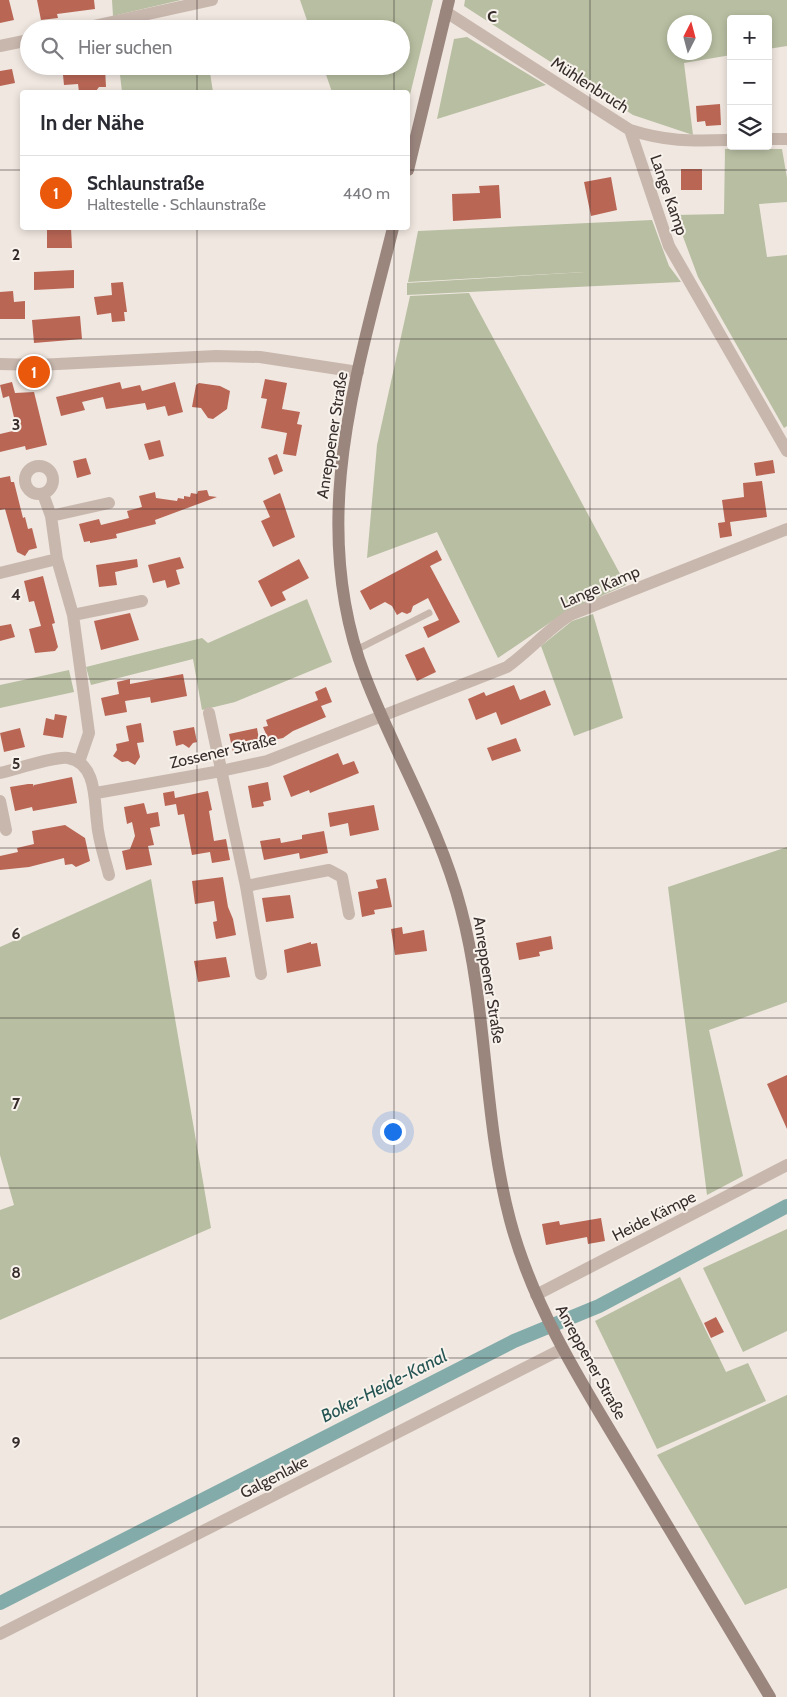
<!DOCTYPE html>
<html lang="de">
<head>
<meta charset="utf-8">
<style>
	:root { --surface:#fff; --page:#f7f7f7; --text:#2b2b33; --muted:#7c7c81; --line:#e1e1e2; --accent:#ea580c }
	body { margin:0; font-family:Cabin,sans-serif; background:var(--page); color:var(--text) }
	.controls { position:absolute; right:15px; top:15px; display:grid; overflow:hidden; border-radius:5px; box-shadow:0 2px 8px #0003 }
	.controls button { width:45px; height:45px; display:grid; place-items:center; padding:0; border:0; border-bottom:1px solid var(--line); background:var(--surface); color:var(--text); font:25px sans-serif }
	.compass { position:absolute; left:667px; top:15px; width:45px; height:45px; border-radius:50%; background:var(--surface); box-shadow:0 2px 8px #0003; rotate:6deg }
	.you { position:absolute; left:392px; top:1131px; width:18px; height:18px; margin:-12px; border:4px solid #fff; border-radius:50%; background:#1a73e8; box-shadow:0 0 0 8px #1a73e833 }
	.badge { display:grid; place-items:center; width:32px; height:32px; border-radius:50%; background:var(--accent); color:#fff; font-size:16px; font-weight:700 }
	.pin { position:absolute; translate:-50% -50%; border:2px solid #fff; box-shadow:0 1px 5px #0006 }
	.list { margin:0; padding:0; list-style:none }
	h2 { display:flex; justify-content:space-between; align-items:center; height:65px; margin:0; padding:0 20px; font-size:21px }
	h2 small { font-size:16px; font-weight:400; color:var(--muted) }
	.list li { display:grid; grid-template-columns:32px 1fr auto; gap:15px; align-items:center; box-sizing:border-box; height:75px; padding:0 20px; border-top:1px solid var(--line) }
	.list b { display:block; font-size:19px; white-space:nowrap }
	.list p { margin:0; font-size:16px; white-space:nowrap; color:var(--muted) }
	.list em { font-size:16px; font-style:normal; color:var(--muted) }
	.icon { flex:none; width:28px; height:28px; fill:none; stroke:currentColor; stroke-width:2; stroke-linecap:round; stroke-linejoin:round }
	.map { position:relative; flex:none; width:787px; height:1697px; overflow:hidden }
	.search { position:absolute; background:var(--surface); box-shadow:0 2px 8px #0003; left:20px; top:20px; width:390px; height:55px; display:flex; align-items:center; gap:12px; box-sizing:border-box; padding:0 18px; border-radius:28px; color:var(--muted); font-size:19px }
	.panel { position:absolute; background:var(--surface); box-shadow:0 2px 8px #0003; left:20px; top:90px; width:390px; height:140px; border-radius:5px }
	.map>svg:first-child { display:block }
	.green { fill:#b7bea1; fill-rule:evenodd }
	.lines { fill:none; stroke-linecap:round; stroke-linejoin:round }
	.canal { stroke:#82aba9; stroke-width:14 }
	.building { fill:#b96655 }
	.lane { stroke:#c8b7ad; stroke-width:7 }
	.street { stroke:#c8b7ad; stroke-width:12 }
	.secondary { stroke:#9b867e; stroke-width:12 }
	.grid { fill:none; stroke:#372d2b; stroke-width:1; stroke-opacity:0.55 }
	.labels { text-anchor:middle; dominant-baseline:central; stroke-width:4; stroke-linejoin:round; paint-order:stroke }
	.street-label { font-size:16px; fill:#372d2b; stroke:#f8f2ec }
	.water-label { font-size:18px; font-style:italic; fill:#245453; stroke:#f8f2ec }
	.grid-label { font-size:16px; text-anchor:middle; font-weight:bold; fill:#372d2b; stroke:#f8f2ec; stroke-width:4; stroke-linejoin:round; paint-order:stroke }
</style>
</head>
<body>
<div class="map">
<svg width="787" height="1697" viewBox="0 0 787 1697">
	<rect width="100%" height="100%" fill="#f0e7e0"/>
	<path class="green" d="M112 0H181L113 16Z
		M300 0H433L408 103V92H332L323 66H401V29H310Z
		M465 0H787V46L768 49V19H731V55L684 63 693 135 633 115 464 6ZM674 22H704V52H674Z
		M467 37 546 85 437 119 454 39Z
		M119 66H209L213 92H122Z
		M725 149H782L787 178V202L759 204 767 257 787 255V426L784 428 698 277 675 215 724 214Z
		M652 220 669 266 681 282 407 295V283L585 272 408 282 418 231Z
		M469 293 626 585 567 611 498 658 437 532 367 558 377 445 410 296Z
		M307 599 332 662 235 702 202 710 193 659 91 685 86 667 202 638 208 643Z
		M593 614 623 718 574 736 541 646 572 621Z
		M69 670 74 692 0 708V685Z
		M787 847V1002L709 1030 743 1176 707 1195 668 887Z
		M151 879 211 1228 0 1320V1210L14 1205 0 1155V947Z
		M787 1229V1331L743 1352 703 1268Z
		M680 1277 726 1372 748 1363 766 1401 657 1449 595 1321Z
		M787 1395V1588L745 1605 657 1455Z"/>
	<g class="lines">
		<path class="canal" d="M0 1603 514 1341 599 1306 787 1206"/>
	</g>
	<path class="building" d="M0 0H9L14 20 0 23Z
		M37 0H94L95 9 57 14 58 18 41 20Z
		M105 68 106 87H99L96 91 79 92 78 84 64 85 63 75 82 74 87 69Z
		M12 69 15 83 0 86V71Z
		M720 104 721 125 706 126 705 121 697 122 696 106Z
		M681 169H702V190H681Z
		M611 177 617 210 591 216 584 182Z
		M499 185 501 218 453 221 452 194 480 193 479 186Z
		M71 228 72 248H47V229Z
		M74 270V288L34 290V272Z
		M123 282 127 312H124L125 321 112 322 111 313 97 315 94 297 112 295 111 283Z
		M13 291 14 302 25 301V319H0V292Z
		M80 316 82 339 34 343 32 320Z
		M265 379 287 383 282 409 300 412 297 424 302 425 296 456 283 454 287 433 261 428 267 399 261 398Z
		M12 382 15 393 34 392 47 445 26 450 25 446 0 452V434L17 430 9 396 3 398 0 385Z
		M120 382 122 389 140 385 142 391 175 382 183 412 168 416 165 406 147 410 145 403 106 409 103 397 82 402 85 410 61 416 56 397Z
		M199 383 220 386 230 391 227 409 213 419 208 418 201 408 192 407 196 385Z
		M160 440 164 456 149 460 144 444Z
		M277 454 283 471 274 475 268 458Z
		M86 458 91 474 77 478 73 461Z
		M773 460 775 473 756 476 754 463Z
		M10 476 11 482H14L23 518 25 517 28 529 32 528 37 548 29 550 25 556 17 552 5 509 0 510V478Z
		M762 481 767 517 730 522 732 536 720 538 718 523 725 522 722 500 744 497 743 483Z
		M207 490 209 496 217 497 155 520 156 524 116 534 117 538 90 543V541L84 542 79 524 99 519 101 525 129 518 127 511 142 507 139 496 155 492 156 498 177 501 178 498 184 499V496L190 497 191 493 197 494 198 491Z
		M280 493 295 537 273 547 261 521 270 517 263 501Z
		M437 550 442 560 430 566 460 622 428 638 423 627 439 620 428 598 413 606 411 612 407 614 402 612 397 615 392 606 385 602 370 610 360 591Z
		M180 557 184 568 176 570 180 584 167 588 165 580 153 583 148 565Z
		M137 559 138 567 115 572 117 585 99 587 96 565Z
		M299 559 309 578 282 592 286 600 271 607 258 581Z
		M43 576 55 623 52 624 58 647 55 651 35 653 29 629 41 626 34 601 29 602 24 581Z
		M130 613 139 640 101 650 94 621Z
		M11 624 15 637 0 641V626Z
		M424 647 436 672 417 681 405 655Z
		M183 674 187 696 151 703 150 697 125 701 127 712 105 716 101 698 119 694 117 682 130 679V684Z
		M514 685 520 700 545 690 551 705 501 725 496 712 476 720 468 699 484 692 486 696Z
		M326 687 332 702 321 706 326 717 293 731 283 738 269 741 263 727 268 726 266 720 318 700 315 692Z
		M55 714 67 716 63 738 43 735 46 718 54 720Z
		M141 723 144 742 137 743 140 757 135 765 128 761 122 762 113 756 117 750 116 744 129 741 126 726Z
		M194 727 197 742 193 743 189 748 183 744 176 746 173 731Z
		M20 728 25 747 4 752 0 733Z
		M257 728 260 745 233 752 229 734Z
		M516 738 521 751 492 761 487 748Z
		M338 753 343 765 354 761 359 773 310 793 309 790 291 797 283 776Z
		M72 777 77 803 33 811 32 807 15 811 10 787 28 784H33L34 787V785Z
		M268 782 271 800 263 802 264 806 252 808 248 786Z
		M174 791 175 798 208 791 212 810 209 811 214 841 226 839 230 860 212 863 210 852 192 855 184 814 178 815 176 804 165 806 163 793Z
		M144 803 147 814 158 812 160 826 150 828 154 845 148 846 152 865 126 870 122 851 130 849 135 836 132 822 127 824 124 807Z
		M374 805 379 830 350 836 348 823 330 827 328 813Z
		M65 825 85 838 90 861 76 867 72 864 65 865 64 858 29 867 0 870V856L18 852 17 848 34 844 32 831Z
		M324 831 328 853 300 859 299 853 264 860 260 841 280 838 281 843 302 839V835Z
		M223 877 228 907 233 919 236 935 216 939 213 922 217 921 214 901 195 904 192 881Z
		M386 878 392 907 374 910 375 914 362 917 358 892 378 888 376 880Z
		M290 895 294 918 266 922 262 898Z
		M402 927 403 934 424 930 427 951 395 955 391 929Z
		M551 936 553 949 539 952 540 956 519 960 516 943Z
		M311 942V944L317 943 321 966 287 973 284 950Z
		M226 957 230 977 198 982 194 961Z
		M787 1075V1129L767 1084Z
		M601 1218 605 1241 588 1244 587 1237 546 1245 542 1224 559 1221 560 1225Z
		M716 1317 724 1332 711 1338 704 1323Z"/>
	<g class="lines">
		<path class="lane" d="M356 650 429 613"/>
		<path class="street" d="M446 12 630 130C668 142 691 141 731 140
			M80 29 212 0
			M0 46 29 40
			M630 130 669 246 787 451
			M768 139H787
			M0 364 38 365 216 356 260 357 358 372
			M25 480a14 14 0 1 1 28 0a14 14 0 1 1-28 0Z
			M43 494 51 516 57 559 73 615 89 733 79 762
			M51 516 109 503
			M0 573 57 559
			M73 615 142 601
			M209 713 246 886 261 974
			M0 773C14 770 55 756 68 758 97 763 94 800 97 822 98 840 105 858 109 875
			M96 793 221 771 267 761 507 667C529 651 547 630 570 615L787 529
			M0 801 6 830
			M246 886 329 870 342 877 349 914
			M536 1295 787 1165
			M0 1634 562 1349"/>
		<path class="secondary" d="M408 170 449 0
			M393 228C356 377 307 524 365 676 395 755 440 827 461 909 488 1011 483 1118 510 1220 533 1307 582 1384 628 1460 675 1539 723 1618 770 1697"/>
	</g>
	<path class="grid" d="M197 0V29M394 0V29M590 0V1697M197 66V92M394 66V92M0 170H22M408 170H787M197 228V1697M394 228V1697M0 339H787M0 509H787M0 679H787M0 848H787M0 1018H787M0 1188H787M0 1358H787M0 1527H787"/>
	<g class="labels">
		<g class="street-label">
			<text transform="translate(590 85) rotate(33)">Mühlenbruch</text>
			<text transform="translate(669 195) rotate(71)">Lange Kamp</text>
			<text transform="translate(332 435) rotate(-81)">Anreppener Straße</text>
			<text transform="translate(600 587) rotate(-23)">Lange Kamp</text>
			<text transform="translate(223 751) rotate(-13)">Zossener Straße</text>
			<text transform="translate(489 980) rotate(81)">Anreppener Straße</text>
			<text transform="translate(654 1216) rotate(-27)">Heide Kämpe</text>
			<text transform="translate(591 1362) rotate(61)">Anreppener Straße</text>
			<text transform="translate(274 1477) rotate(-27)">Galgenlake</text>
		</g>
		<g class="water-label">
			<text transform="translate(384 1386) rotate(-27)">Boker-Heide-Kanal</text>
		</g>
	</g>
	<g class="grid-label">
		<text x="492" y="22">C</text>
		<text x="16" y="260">2</text>
		<text x="16" y="430">3</text>
		<text x="16" y="600">4</text>
		<text x="16" y="769">5</text>
		<text x="16" y="939">6</text>
		<text x="16" y="1109">7</text>
		<text x="16" y="1278">8</text>
		<text x="16" y="1448">9</text>
	</g>
</svg>
<div class="controls">
<button>+</button>
<button>−</button>
<button><svg class="icon" aria-label="layers" viewBox="0 0 24 24"><path d="M12 4l9 5-9 5-9-5zM3 14l9 5 9-5"/></svg></button>
</div>
<svg class="compass" viewBox="-18 -18 36 36"><path d="M0-13l5 13h-10z" fill="#e53935"/><path d="M0 13l5-13h-10z" fill="#7c7c81"/></svg>
<div class="you"></div>
<div class="pin badge" style="left:34px;top:372px">1</div>
<div class="search"><svg class="icon" aria-label="search" viewBox="0 0 24 24"><circle cx="10" cy="10" r="6"/><path d="M15 15l6 6"/></svg>Hier suchen</div>
<section class="panel">
<h2>In der Nähe<small></small></h2>
<ul class="list">
<li><span class="badge">1</span><div><b>Schlaunstraße</b><p>Haltestelle · Schlaunstraße</p></div><em>440 m</em></li>
</ul>
</section>
</div>
</body>
</html>
